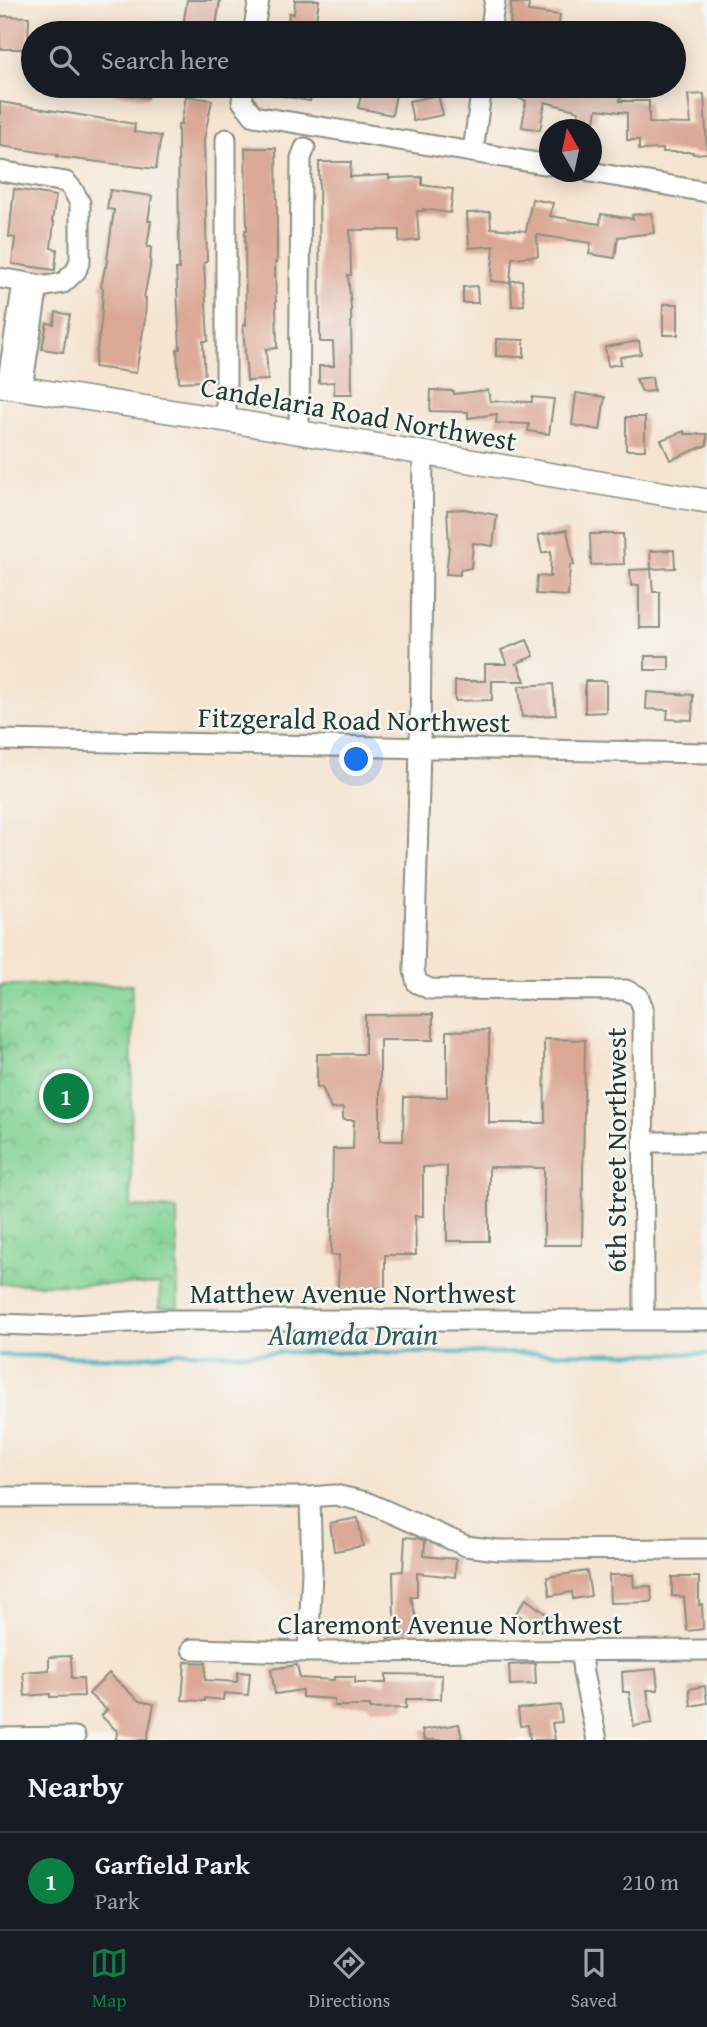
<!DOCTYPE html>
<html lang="en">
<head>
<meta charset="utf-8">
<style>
	:root { --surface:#171b24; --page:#242831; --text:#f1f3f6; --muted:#9ea1a6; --line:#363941; --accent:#0b8043 }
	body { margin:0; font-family:"Gentium Book Plus",serif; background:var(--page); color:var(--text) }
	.compass { position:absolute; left:539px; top:119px; width:63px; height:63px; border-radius:50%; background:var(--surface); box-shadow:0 4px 18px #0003; rotate:351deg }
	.you { position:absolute; left:357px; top:760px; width:24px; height:24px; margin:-18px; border:5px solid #fff; border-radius:50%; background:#1a73e8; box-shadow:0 0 0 10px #1a73e833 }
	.badge { display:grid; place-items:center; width:46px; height:46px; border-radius:50%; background:var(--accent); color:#fff; font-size:23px; font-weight:700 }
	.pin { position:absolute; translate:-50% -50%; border:4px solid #fff; box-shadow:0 2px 7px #0006 }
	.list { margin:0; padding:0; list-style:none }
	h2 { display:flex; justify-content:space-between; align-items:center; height:91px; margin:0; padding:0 28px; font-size:30px }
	h2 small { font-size:23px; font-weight:400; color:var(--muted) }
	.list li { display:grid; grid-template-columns:46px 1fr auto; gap:21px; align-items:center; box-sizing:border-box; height:98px; padding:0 28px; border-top:2px solid var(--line) }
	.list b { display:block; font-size:26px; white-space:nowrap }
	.list p { margin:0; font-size:23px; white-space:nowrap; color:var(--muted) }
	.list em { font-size:23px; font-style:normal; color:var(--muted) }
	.icon { flex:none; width:38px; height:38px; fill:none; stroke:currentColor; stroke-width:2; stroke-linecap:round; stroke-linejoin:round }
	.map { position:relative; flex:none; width:707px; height:1740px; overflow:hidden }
	.search { position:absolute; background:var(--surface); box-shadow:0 4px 18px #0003; left:21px; right:21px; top:21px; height:77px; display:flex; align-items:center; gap:18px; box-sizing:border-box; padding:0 24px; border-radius:38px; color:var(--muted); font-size:26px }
	.sheet { height:189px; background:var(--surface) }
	nav { display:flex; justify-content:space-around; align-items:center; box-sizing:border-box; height:98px; border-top:2px solid var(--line); background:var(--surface); font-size:19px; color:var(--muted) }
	nav a { display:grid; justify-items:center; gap:4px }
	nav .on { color:var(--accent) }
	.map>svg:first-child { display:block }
	.park { fill:url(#park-crowns); stroke:#508864; stroke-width:2 }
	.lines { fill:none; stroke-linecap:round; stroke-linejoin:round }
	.stream { stroke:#3faebb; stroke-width:4.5 }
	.building { fill:#dba896 }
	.minor-casing { stroke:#8a9082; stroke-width:23 }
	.major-casing { stroke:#8a9082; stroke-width:26 }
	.minor { stroke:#fff; stroke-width:19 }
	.major { stroke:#fff; stroke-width:23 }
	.labels { text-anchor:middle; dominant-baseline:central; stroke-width:5; stroke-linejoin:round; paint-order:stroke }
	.street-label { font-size:28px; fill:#1f3d34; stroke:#f6f6f2 }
	.water-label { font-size:30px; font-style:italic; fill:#295f5c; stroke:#f6f6f2 }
</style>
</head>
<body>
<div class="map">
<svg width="707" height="1740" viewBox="0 0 707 1740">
	<defs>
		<pattern id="park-crowns" width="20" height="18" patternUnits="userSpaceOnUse" patternTransform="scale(1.75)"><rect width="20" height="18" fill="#81d293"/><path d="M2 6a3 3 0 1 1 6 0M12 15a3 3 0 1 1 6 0" fill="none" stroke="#69ac79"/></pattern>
	</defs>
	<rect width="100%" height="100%" fill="#f6f6f2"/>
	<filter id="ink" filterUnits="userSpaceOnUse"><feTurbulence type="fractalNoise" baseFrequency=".0143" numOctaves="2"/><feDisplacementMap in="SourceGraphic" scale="14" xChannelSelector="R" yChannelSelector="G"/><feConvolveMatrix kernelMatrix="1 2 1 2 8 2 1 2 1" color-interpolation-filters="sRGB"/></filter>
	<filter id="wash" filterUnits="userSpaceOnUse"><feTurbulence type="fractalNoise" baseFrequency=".00686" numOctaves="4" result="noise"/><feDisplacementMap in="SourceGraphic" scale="28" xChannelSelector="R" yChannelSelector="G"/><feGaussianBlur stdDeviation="1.57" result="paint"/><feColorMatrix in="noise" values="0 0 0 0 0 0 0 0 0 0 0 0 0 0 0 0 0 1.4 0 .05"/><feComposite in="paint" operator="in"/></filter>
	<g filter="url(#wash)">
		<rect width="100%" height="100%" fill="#f5e4d0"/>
		<path class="park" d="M132 984 131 1207 177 1209 178 1308H159L160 1285 0 1284V985Z"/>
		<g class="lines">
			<path class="stream" d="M0 1355 131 1358 180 1352 237 1354 294 1352 707 1354"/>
		</g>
		<g id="blocks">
			<path class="building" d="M187 0H220L215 33H182Z
				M295 0H319L314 33H287L289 13 294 14Z
				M511 3 529 4 528 11 560 15 558 33H510Z
				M0 16 29 17 28 49H0Z
				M114 86H150L148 98 113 93Z
				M260 86H313L310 101 260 92Z
				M494 86H526L525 89 555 93 557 86H622L620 101H649V123L691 124 688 95 704 94 707 153 693 154V152H663V149L639 150V140H627V113L597 109 595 121 578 118 579 111 545 102 540 130 522 127 526 101 494 90Z
				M363 87 396 94 392 115 358 108Z
				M438 95 443 115 413 121 409 101Z
				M186 96 212 100 204 139 207 262 204 263 208 341H203L205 381 179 382 177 349H180L176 269H179L178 125H181Z
				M0 102 135 124 134 132 161 136 156 169 57 157 58 155 0 146Z
				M245 148H276L277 219V262H275L277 348 266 349 268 380 247 381 243 325H246L245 230H247Z
				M319 162H351L350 177 389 175V178L422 177V185L453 189 450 213 423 209 424 211H417L419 240 399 242V230H350L351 275H348L351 308 352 394H334V382L319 383V366H334L333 342H320Z
				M14 189 56 196 52 221 54 222 51 248 57 249 55 270 12 264 15 238 9 237Z
				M110 190 152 196 148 221H151L147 247H151L150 267 144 298H146L145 319 136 373 94 367 101 323 103 288 101 287 105 267H106L114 210 107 209Z
				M532 199 553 203 550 216 600 224 601 214 633 219 632 215 652 213 654 233 618 237 615 258 589 254 591 243 537 235 538 256 512 258 510 283 491 281 494 246 469 248 467 213 490 212 491 228 526 231Z
				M522 280 524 305 512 306 511 281Z
				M477 286 478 303H463V287Z
				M663 304H678V335H663Z
				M56 312 70 315 63 352 42 349 47 323 54 324Z
				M496 339 524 340V357L496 356Z
				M639 341 641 354 620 357 621 364 608 366 605 347Z
				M652 377 654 391 642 392 636 379Z
				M431 390 454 391V394L488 390 490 401 532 402V397L554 399 549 434 528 431 529 424 496 423 497 414 468 418V412L430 411Z
				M576 393 605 397 600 430 572 425Z
				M626 417H645V450H626Z
				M684 431 685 434H707V445L670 460 661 440Z
				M464 509 497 515 493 546 473 543 471 568 460 570V575L446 574 449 547 447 510Z
				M567 530 574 565H570L568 596 536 594 537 576 550 577 551 551 542 553 538 535Z
				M590 534H623L624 564 591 565Z
				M674 550 675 568 651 569 653 592H660V628H639V585L631 586 630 570 651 569 650 551Z
				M527 640 534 656 515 664H518L525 681H492V700L455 701V681H485V664H507L501 650Z
				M645 656H669V670H645Z
				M585 681H606V712L585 713Z
				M553 684 556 715 522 717 519 686Z
				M647 692 693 695 692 720 667 719 668 710 646 709Z
				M433 1014V1040H380V1141H403L404 1097H447V1031L489 1030V1123H545L544 1039 585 1040 582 1245H544V1168L489 1167V1241H447V1166L423 1167V1216H415L416 1255H385V1288H338L339 1255H331L333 1149H353L354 1120H343V1108L331 1109 322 1087H317V1054H365V1015Z
				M358 1518 363 1546 334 1551 330 1523Z
				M405 1537 416 1538 425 1541 424 1556 456 1559 455 1577 417 1573V1597H411L420 1631 388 1639 385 1628 397 1624 394 1615 393 1572 403 1571Z
				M587 1571 591 1596 573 1599 572 1592 550 1596 547 1577Z
				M609 1575H633L634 1587 651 1586 652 1602 610 1603Z
				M672 1577H699V1605L702 1604 703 1629 687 1631 684 1597 672 1596Z
				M526 1599 550 1617 540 1631 516 1613Z
				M71 1656 72 1678H83L84 1696 50 1697V1694L25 1696 23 1672 49 1670V1657Z
				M185 1662 206 1663 205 1680 237 1682 238 1672 250 1673 248 1695 224 1693 223 1700 205 1698V1701L182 1700Z
				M535 1663 536 1684 510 1685 509 1665Z
				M297 1665 300 1678 334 1680V1677H355V1683H386V1674L442 1675 441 1699H406V1708L370 1709V1706H334V1699L302 1697V1690L275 1694 271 1669Z
				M656 1669 658 1690H647L652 1723 634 1726 629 1692H623L622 1672Z
				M109 1673 139 1701 154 1704 147 1740H116L117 1731 101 1716 107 1710 89 1694Z
				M705 1686 707 1703 691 1706 689 1689Z
				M560 1705 562 1722 552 1723 555 1740H530L528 1725 520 1726 518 1709Z
				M459 1724 462 1740H424L422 1730Z"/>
		</g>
	</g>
	<g filter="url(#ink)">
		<use href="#blocks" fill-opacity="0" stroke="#8a9082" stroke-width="2"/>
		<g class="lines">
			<defs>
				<path id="minor" d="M253 33 259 0
					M490 33 495 0
					M244 86 242 101 254 116 550 165
					M226 139V420
					M473 151 482 86
					M0 171 66 182 73 190 80 203V260L76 271 63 283 47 286 0 278
					M590 172 707 192
					M7 386 23 283
					M22 388 38 285
					M299 433 301 158 305 148
					M423 454 420 748 414 970 417 983 430 989 626 990 638 996 643 1008 644 1306
					M0 740 707 753
					M644 1142H707
					M0 1324 53 1326 167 1320H707
					M0 1497H310L335 1495 366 1502 466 1546 498 1550 707 1549
					M192 1649 308 1652 707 1650
					M581 1651 583 1673 597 1740
					M308 1652 312 1573 310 1497
					M0 1738 75 1737"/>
				<path id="major" d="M0 385 226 420 707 501"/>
			</defs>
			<use href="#minor" class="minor-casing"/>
			<use href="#major" class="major-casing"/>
			<use href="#minor" class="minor"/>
			<use href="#major" class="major"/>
		</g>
	</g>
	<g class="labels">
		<g class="street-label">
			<text transform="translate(359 413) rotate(10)">Candelaria Road Northwest</text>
			<text transform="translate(354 719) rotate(1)">Fitzgerald Road Northwest</text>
			<text transform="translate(615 1150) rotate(-90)">6th Street Northwest</text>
			<text x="353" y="1292">Matthew Avenue Northwest</text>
			<text x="450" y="1623">Claremont Avenue Northwest</text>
		</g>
		<g class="water-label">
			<text x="353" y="1334">Alameda Drain</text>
		</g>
	</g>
</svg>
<svg class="compass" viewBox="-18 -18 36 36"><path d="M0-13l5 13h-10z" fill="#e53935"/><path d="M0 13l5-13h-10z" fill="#9ea1a6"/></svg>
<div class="you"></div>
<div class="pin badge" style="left:66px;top:1096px">1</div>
<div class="search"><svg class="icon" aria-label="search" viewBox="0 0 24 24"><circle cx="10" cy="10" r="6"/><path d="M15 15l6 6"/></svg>Search here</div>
</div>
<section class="sheet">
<h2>Nearby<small></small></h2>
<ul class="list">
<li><span class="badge">1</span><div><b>Garfield Park</b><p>Park</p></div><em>210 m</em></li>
</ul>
</section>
<nav>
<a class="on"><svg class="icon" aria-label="map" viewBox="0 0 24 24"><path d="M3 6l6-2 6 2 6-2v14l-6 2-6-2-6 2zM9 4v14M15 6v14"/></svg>Map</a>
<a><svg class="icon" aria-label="directions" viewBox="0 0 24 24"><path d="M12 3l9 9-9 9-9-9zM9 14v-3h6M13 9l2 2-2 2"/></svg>Directions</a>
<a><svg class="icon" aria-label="saved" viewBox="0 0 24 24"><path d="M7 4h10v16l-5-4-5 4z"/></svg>Saved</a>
</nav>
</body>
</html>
